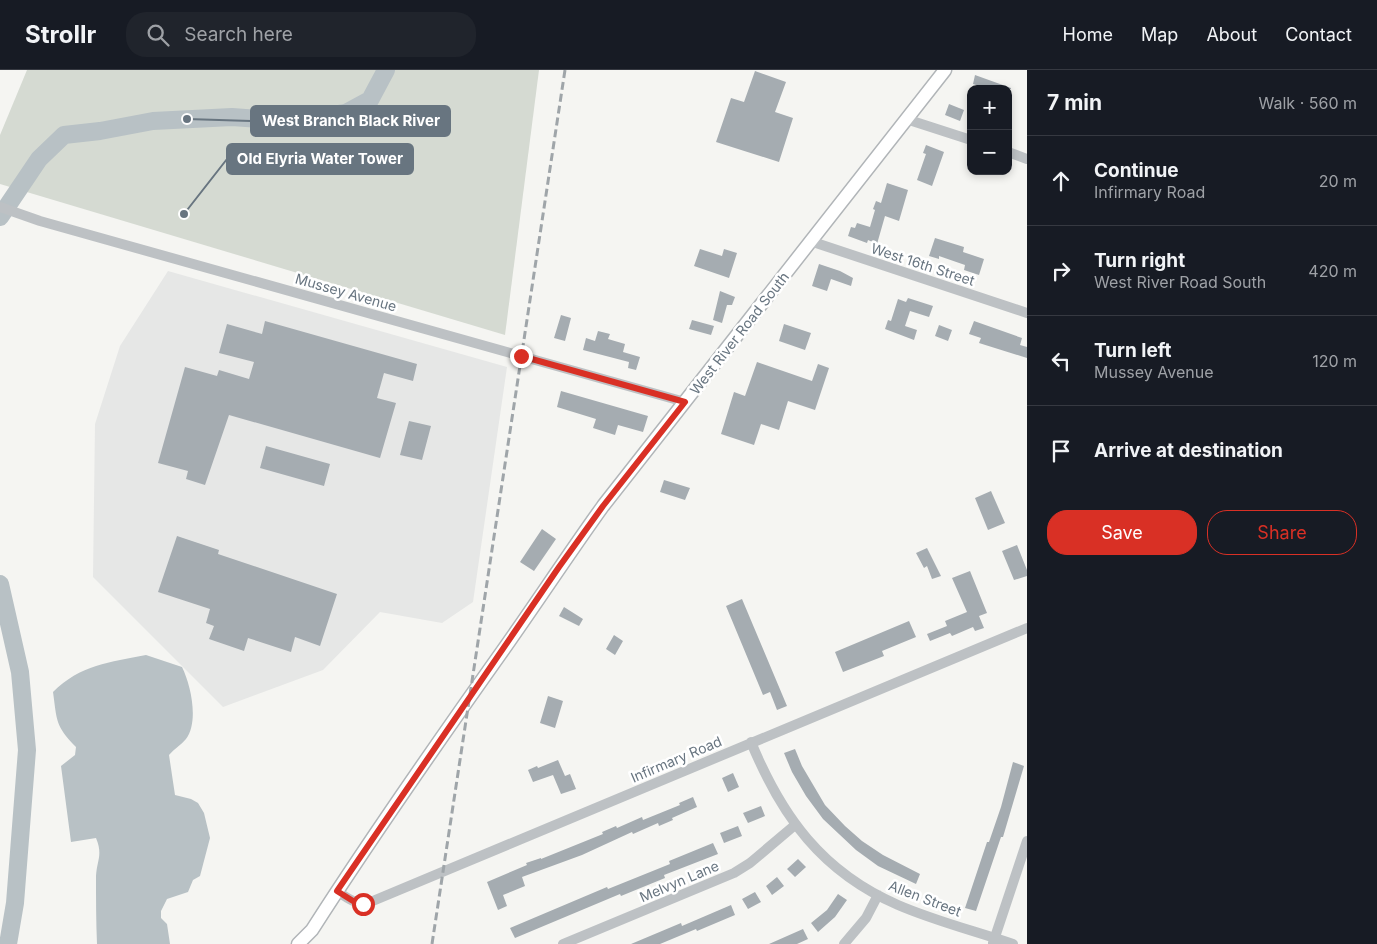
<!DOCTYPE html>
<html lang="en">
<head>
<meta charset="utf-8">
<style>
	:root { --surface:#171b24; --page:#20242c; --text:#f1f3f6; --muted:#9ea1a6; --line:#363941; --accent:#d93025 }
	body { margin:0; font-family:Inter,sans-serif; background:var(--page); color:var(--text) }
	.controls { position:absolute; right:15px; top:15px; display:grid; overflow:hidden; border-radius:10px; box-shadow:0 2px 8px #0003 }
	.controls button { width:45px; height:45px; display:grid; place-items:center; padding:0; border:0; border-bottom:1px solid var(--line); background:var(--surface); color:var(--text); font:25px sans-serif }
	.stop { position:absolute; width:15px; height:15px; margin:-11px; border:4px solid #d93025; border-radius:50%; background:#fff }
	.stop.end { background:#d93025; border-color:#fff; box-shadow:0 1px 5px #0008 }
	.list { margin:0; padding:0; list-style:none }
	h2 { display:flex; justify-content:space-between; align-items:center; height:65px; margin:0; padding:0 20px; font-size:21px }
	h2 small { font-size:16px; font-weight:400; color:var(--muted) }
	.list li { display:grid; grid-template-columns:32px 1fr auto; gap:15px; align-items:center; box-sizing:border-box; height:90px; padding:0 20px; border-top:1px solid var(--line) }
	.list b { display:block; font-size:19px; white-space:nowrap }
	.list p { margin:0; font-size:16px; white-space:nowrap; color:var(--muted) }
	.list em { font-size:16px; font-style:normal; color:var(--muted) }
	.actions { display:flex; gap:10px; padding:15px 20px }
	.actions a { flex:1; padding:11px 0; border:1px solid var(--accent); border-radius:20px; text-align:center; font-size:18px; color:var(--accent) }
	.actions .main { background:var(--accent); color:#fff }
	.icon { flex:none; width:28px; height:28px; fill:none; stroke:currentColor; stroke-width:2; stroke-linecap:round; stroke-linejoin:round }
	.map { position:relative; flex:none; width:1027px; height:874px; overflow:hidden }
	header { display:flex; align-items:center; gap:30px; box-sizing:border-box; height:70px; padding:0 25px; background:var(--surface); border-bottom:1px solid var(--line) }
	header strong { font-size:24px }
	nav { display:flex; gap:28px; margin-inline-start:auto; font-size:18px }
	.search { width:350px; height:45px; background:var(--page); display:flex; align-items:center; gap:12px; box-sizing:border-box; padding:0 18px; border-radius:20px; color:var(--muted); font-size:19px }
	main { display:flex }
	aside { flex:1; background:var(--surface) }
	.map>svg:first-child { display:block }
	.built { fill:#e6e7e6 }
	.green { fill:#d5dad2 }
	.water { fill:#b8c1c5 }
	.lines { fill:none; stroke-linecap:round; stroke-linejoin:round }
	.river { stroke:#b8c1c5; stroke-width:18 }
	.building { fill:#a5acb1 }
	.major-casing { stroke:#b1b5b8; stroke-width:15 }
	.minor { stroke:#bdc1c4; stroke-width:10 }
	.major { stroke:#fff; stroke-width:12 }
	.rail { stroke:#9fa5a9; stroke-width:3; stroke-dasharray:8 4; stroke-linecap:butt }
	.route { stroke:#d93025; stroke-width:6 }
	.labels { text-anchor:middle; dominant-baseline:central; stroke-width:5; stroke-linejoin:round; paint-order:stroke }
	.street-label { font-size:14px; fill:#687580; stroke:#fff }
	.leader { fill:none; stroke:#687580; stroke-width:2 }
	.callout-dot { fill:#687580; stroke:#fff; stroke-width:2 }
	.callout { fill:#687580; stroke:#687580; stroke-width:2 }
	.callout-label { font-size:15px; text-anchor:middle; font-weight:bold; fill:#fff }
</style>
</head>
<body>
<header>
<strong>Strollr</strong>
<div class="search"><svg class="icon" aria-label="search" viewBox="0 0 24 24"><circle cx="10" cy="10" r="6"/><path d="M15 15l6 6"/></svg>Search here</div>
<nav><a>Home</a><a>Map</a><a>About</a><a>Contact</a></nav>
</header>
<main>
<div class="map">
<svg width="1027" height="874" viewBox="0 0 1027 874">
	<rect width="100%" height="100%" fill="#f5f5f2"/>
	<path class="built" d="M168 201 507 297 473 532 442 553 380 542 323 600 223 637 93 507 95 354 120 276Z"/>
	<path class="green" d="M27 0H539L505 265 0 114V65Z"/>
	<path class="water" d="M146 585 182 597C191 615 199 652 186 669 181 675 174 679 169 685L175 725 191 729 198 733 204 743 210 768 200 806 193 810 188 822 167 829 161 841V848L167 854 170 874H97C96 851 96 829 96 806 97 790 103 785 96 768L71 772 61 696 75 685 76 677C55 656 57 650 53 622 80 595 110 592 146 585Z"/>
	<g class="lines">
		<path class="river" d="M0 147 39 89 64 65 100 61 153 51 232 47 290 51 346 43 370 30 386 0
			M0 514 20 602 27 680 15 833 8 874"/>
	</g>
	<path class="building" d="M755 1 786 12 775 42 793 48 779 92 716 72 731 28 744 32Z
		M975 5 1011 18V19H988L973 14Z
		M949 34 964 40 960 51 945 45Z
		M926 75 944 82 932 116 917 110 926 84 923 83Z
		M887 113 908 120 899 151 885 146 877 174 868 170 867 173 848 166 851 157 855 158 857 153 870 157 875 140 873 139 876 131 881 133Z
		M935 168 964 177 963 182 984 189 979 205 964 200 965 195 939 186V189L929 186Z
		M700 179 722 186 724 179 737 183 729 208 694 196Z
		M819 194 840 201 853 208 851 216 831 209 827 221 812 216Z
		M720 221 735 227 732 235H727L722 253 713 250Z
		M908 228 933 236 929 247 910 241 905 256 917 260 914 270 885 259 888 250 891 251 898 229 906 232Z
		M561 245 571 248 565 271 554 268Z
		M692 250 714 256 711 265 689 259Z
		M265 251 417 294 413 311 384 303 377 328 396 333 380 388 229 345 205 415 186 409 188 401 158 393 185 297 217 306 219 300 249 309 254 292 219 283 227 254 262 264Z
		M974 251 1022 268 1020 275 1027 277V288L979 273 981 268 969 264Z
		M784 254 811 263 805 280 779 271Z
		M939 255 952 260 948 271 935 266Z
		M598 261 610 264 608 269 625 274 623 282 640 287 636 300 628 298 629 292 583 280 586 268 595 271Z
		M757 292 812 311 818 294 829 298 815 340 788 331 779 360 761 354 754 375 721 364 734 322 745 326Z
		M561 321 648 346 643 362 618 355 615 365 593 358 596 349 557 337Z
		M409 351 431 356 422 390 400 385Z
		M266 376 330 394 324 416 260 398Z
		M664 410 690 418 685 430 660 422Z
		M991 421 1005 453 988 460 975 428Z
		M542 459 556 469 534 501 520 492Z
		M177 466 219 480 218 484 337 524 320 576 295 567 291 582 248 568 244 581 209 569 214 556 206 553 210 539 158 522Z
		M1017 475 1027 500V506L1014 510 1002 481Z
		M927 478 941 506 932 509 927 496 924 498 916 483Z
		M970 501 987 543 979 546 984 558 975 561 973 557 952 566 950 563 930 571 927 564 947 556 945 551 967 542 952 508Z
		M742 529 787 636 777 640 770 622 763 625 726 536Z
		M564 537 583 549 579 556 559 546Z
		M909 551 916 567 882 581 884 586 843 602 835 582Z
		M614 565 623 571 615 585 606 579Z
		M548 626 563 631 555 658 540 653Z
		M795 679 802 696 825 735 845 756 862 771 883 785 920 804 916 814 878 796 856 780 823 749 806 726 792 702 784 683Z
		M558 690 565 706 570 704 576 719 561 724 553 705 533 712 528 700 537 696 538 698Z
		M1013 692 1024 696 1003 767H1001L976 841 965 838 987 772H989L1001 737Z
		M733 703 739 717 728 722 722 708Z
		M693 727 697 737 672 748 673 750 659 756 658 753 633 764 632 762 582 785 522 807 525 816 503 825 507 836 498 840 487 812 527 795 526 793 541 788V789L603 764 602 762 616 756 617 758 642 747 643 750 680 735 679 733Z
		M761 736 765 746 748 753 743 743Z
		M738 756 742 766 724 773 720 763Z
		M713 773 718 784 664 805 665 808 621 826 620 824 515 868 510 858 607 817 608 819 670 794 669 791Z
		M798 789 806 797 795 807 787 799Z
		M777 807 784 816 772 825 766 816Z
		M755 822 761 832 748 839 742 829Z
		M838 824 847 830 835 847 818 862 811 853 827 840Z
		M731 835 735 845 697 861 696 859 660 874H631L681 853 682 856Z
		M803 859 808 869 797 874H769Z"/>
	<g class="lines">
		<defs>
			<path id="major" d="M298 874 312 860C374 763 440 669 506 576 539 529 570 482 603 436L945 0"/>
		</defs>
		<use href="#major" class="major-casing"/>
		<path class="minor" d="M906 49 971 70
			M1008 82 1027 89
			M0 137 40 151 685 332
			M810 171 1027 243
			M751 672C782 747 822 802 898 835 935 851 975 861 1013 874
			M337 821C347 828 356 835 368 833L1027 558
			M993 873 1027 771
			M563 874 734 803 750 793 795 755
			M844 874 866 848 878 825"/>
		<use href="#major" class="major"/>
		<path class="rail" d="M432 874 565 0"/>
	</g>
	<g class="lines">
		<path class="route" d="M363 834 353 831 337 821 559 497 603 436 685 332 521 286"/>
	</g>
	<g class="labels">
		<g class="street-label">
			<text transform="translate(923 194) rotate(18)">West 16th Street</text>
			<text transform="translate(346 222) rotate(16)">Mussey Avenue</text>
			<text transform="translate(739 263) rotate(-52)">West River Road South</text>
			<text transform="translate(676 689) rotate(-23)">Infirmary Road</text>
			<text transform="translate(679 811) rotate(-23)">Melvyn Lane</text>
			<text transform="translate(925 828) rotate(21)">Allen Street</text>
		</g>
	</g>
	<path class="leader" d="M187 49L251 51M184 144L227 89"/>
	<g class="callout-dot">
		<circle cx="187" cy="49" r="5"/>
		<circle cx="184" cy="144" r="5"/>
	</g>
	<g class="callout">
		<rect x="251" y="36" width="199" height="30" rx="5"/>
		<rect x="227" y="74" width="186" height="30" rx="5"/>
	</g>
	<g class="callout-label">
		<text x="351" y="56">West Branch Black River</text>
		<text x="320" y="94">Old Elyria Water Tower</text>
	</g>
</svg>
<div class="controls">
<button>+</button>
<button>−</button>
</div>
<div class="stop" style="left:363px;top:834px"></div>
<div class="stop end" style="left:521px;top:286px"></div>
</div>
<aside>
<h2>7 min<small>Walk · 560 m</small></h2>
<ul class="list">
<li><svg class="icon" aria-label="ahead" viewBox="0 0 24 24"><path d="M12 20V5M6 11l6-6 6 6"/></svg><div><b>Continue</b><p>Infirmary Road</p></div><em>20 m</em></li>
<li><svg class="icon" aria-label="right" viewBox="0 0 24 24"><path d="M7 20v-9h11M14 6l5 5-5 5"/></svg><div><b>Turn right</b><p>West River Road South</p></div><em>420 m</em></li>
<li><svg class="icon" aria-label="left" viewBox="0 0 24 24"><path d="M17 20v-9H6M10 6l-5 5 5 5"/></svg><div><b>Turn left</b><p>Mussey Avenue</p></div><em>120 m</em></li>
<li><svg class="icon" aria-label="arrive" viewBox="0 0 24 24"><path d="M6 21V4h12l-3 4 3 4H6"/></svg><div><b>Arrive at destination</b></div></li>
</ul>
<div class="actions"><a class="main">Save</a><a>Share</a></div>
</aside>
</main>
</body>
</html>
